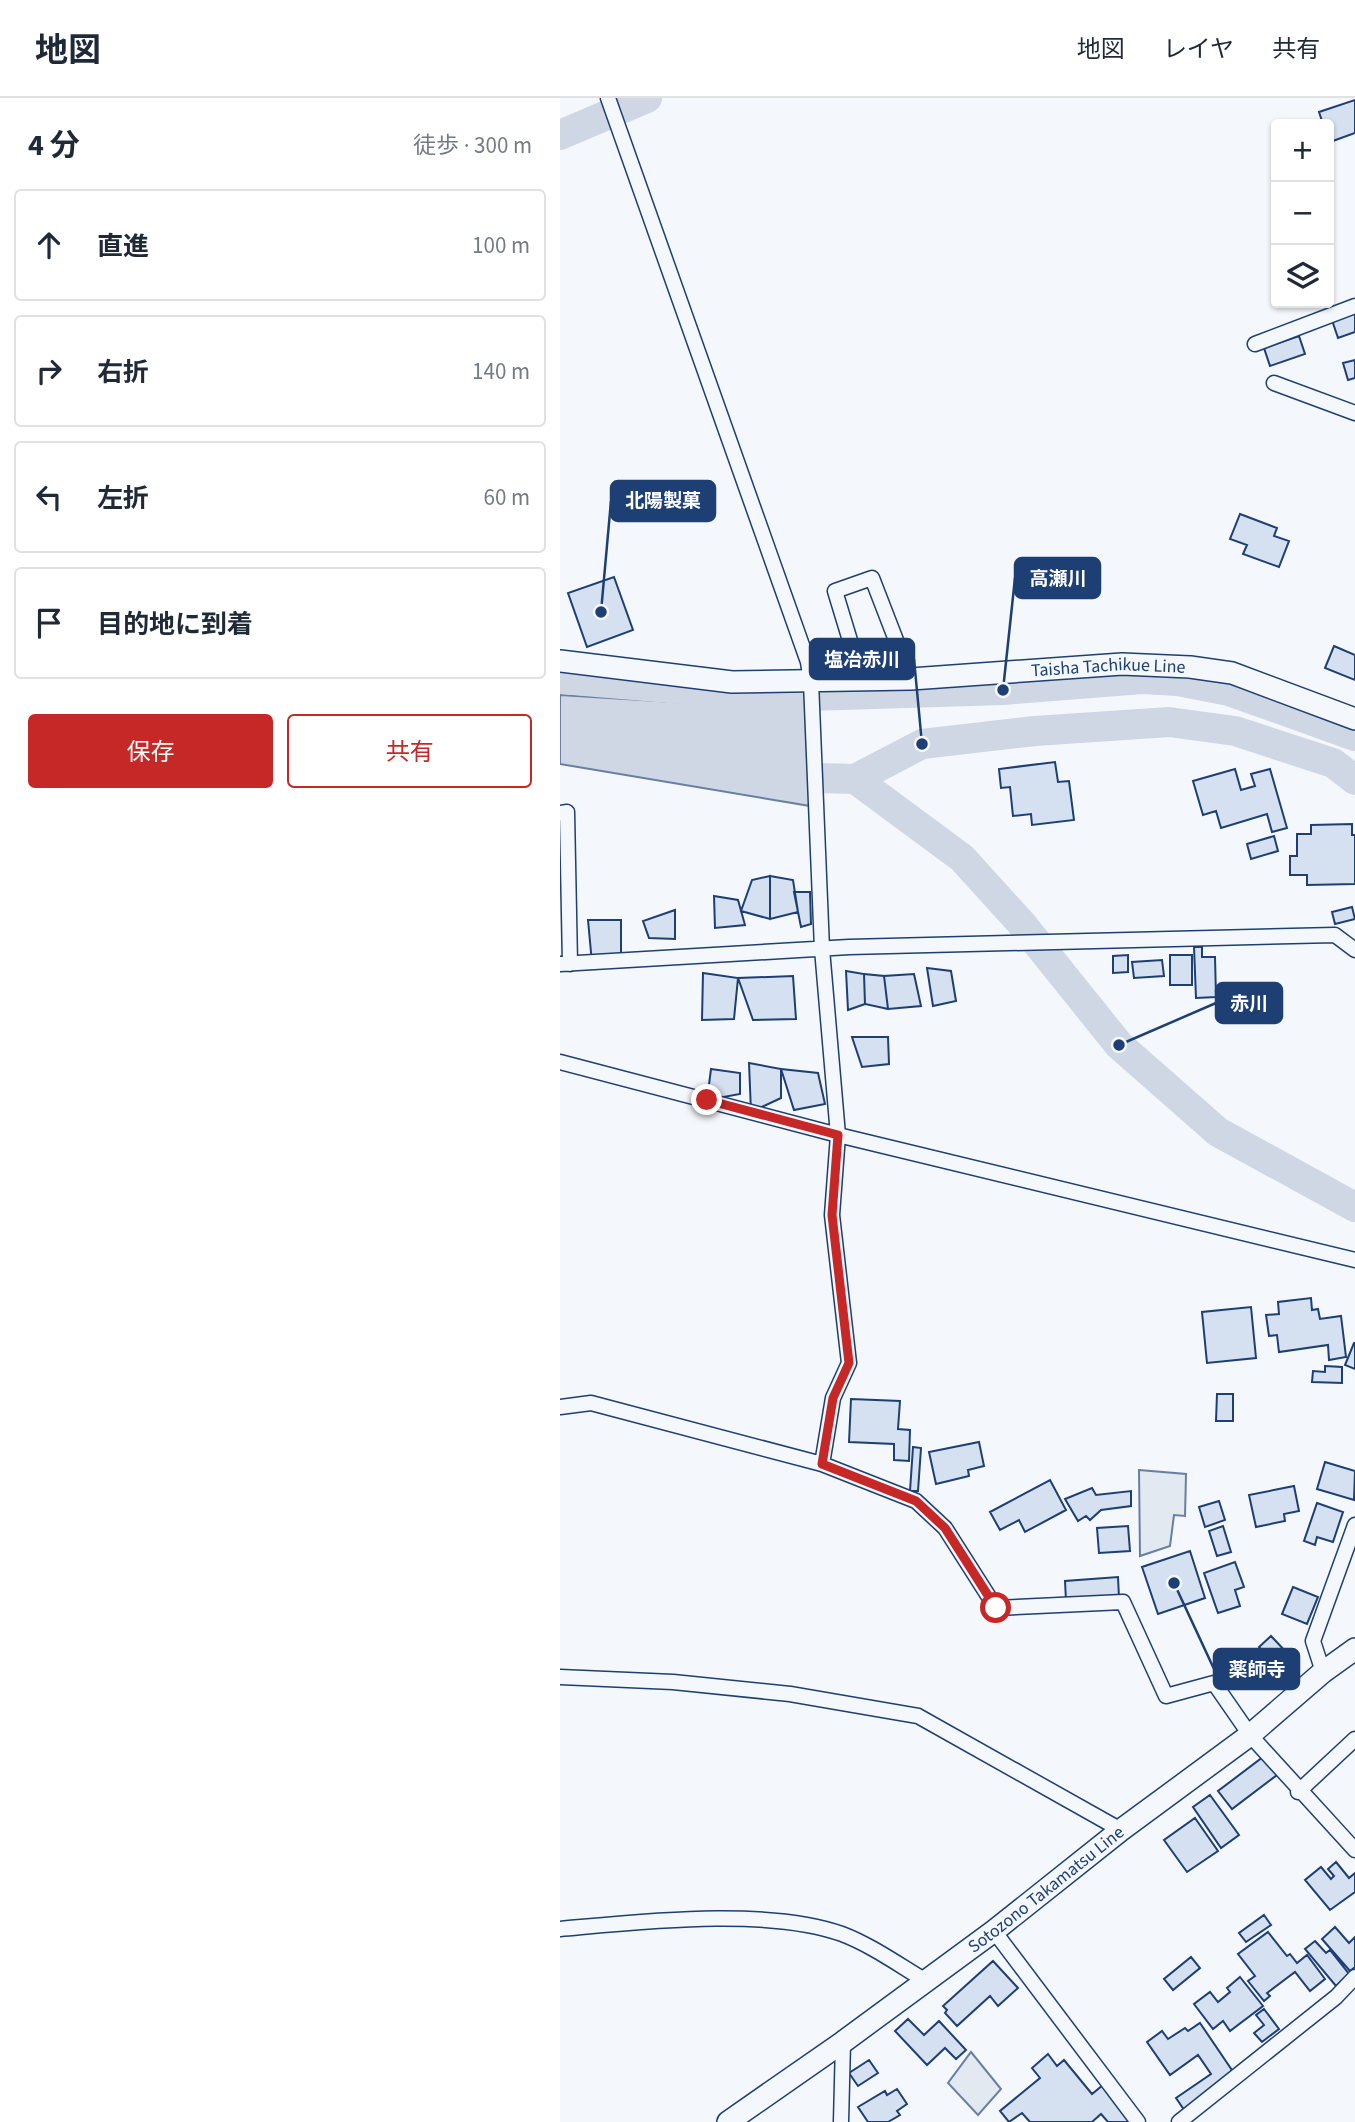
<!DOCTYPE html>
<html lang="ja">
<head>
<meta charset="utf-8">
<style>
	:root { --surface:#fff; --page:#f2f2f3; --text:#1f2937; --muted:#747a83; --line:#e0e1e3; --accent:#c62828 }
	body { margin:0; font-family:"Source Sans 3","Noto Sans JP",sans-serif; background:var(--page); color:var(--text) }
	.controls { position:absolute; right:21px; top:21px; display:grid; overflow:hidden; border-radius:7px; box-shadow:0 2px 5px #0004 }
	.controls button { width:63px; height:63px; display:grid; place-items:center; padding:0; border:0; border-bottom:2px solid var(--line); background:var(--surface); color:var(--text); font:35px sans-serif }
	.stop { position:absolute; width:21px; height:21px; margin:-16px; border:5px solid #c62828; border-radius:50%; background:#fff }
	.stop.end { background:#c62828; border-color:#fff; box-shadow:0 2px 7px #0008 }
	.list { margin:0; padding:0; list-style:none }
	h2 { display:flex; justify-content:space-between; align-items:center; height:91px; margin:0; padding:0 28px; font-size:30px }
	h2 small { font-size:23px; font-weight:400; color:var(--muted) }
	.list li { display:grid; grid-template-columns:46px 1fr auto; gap:21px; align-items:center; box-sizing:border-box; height:112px; margin:0 14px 14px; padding:0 14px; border:2px solid var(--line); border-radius:7px }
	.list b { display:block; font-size:26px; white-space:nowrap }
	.list em { font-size:23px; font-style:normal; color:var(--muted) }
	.actions { display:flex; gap:14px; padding:21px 28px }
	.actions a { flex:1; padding:16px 0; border:2px solid var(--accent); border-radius:7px; text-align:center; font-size:24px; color:var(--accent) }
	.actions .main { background:var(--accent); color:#fff }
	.icon { flex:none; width:38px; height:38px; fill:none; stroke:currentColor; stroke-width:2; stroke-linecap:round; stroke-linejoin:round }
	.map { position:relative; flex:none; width:795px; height:2024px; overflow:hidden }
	header { display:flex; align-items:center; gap:42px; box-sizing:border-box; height:98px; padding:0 35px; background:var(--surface); border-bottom:2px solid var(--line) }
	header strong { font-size:33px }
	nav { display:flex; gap:38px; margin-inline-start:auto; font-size:24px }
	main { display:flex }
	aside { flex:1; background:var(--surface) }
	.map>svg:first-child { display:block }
	.green { fill:#e3e9f0; stroke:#687fa3; stroke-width:2 }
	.water { fill:#cfd7e4; stroke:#687fa3; stroke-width:2 }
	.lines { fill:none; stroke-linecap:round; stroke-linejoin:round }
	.river { stroke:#cfd7e4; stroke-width:30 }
	.building { fill:#d5e0f0; stroke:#1d3f73; stroke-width:2 }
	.street-casing { stroke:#1d3f73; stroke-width:17 }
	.secondary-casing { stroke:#1d3f73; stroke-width:24 }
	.street { stroke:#f4f7fb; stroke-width:14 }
	.secondary { stroke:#f4f7fb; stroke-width:21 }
	.route { stroke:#c62828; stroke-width:9 }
	.labels { text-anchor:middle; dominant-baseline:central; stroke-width:5; stroke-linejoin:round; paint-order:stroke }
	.street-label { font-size:18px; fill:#1d3f73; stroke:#f4f7fb }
	.leader { fill:none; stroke:#1d3f73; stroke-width:2.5 }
	.callout-dot { fill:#1d3f73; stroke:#f4f7fb; stroke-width:2.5 }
	.callout { fill:#1d3f73; stroke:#1d3f73; stroke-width:2.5 }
	.callout-label { font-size:19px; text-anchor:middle; font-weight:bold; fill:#fff }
</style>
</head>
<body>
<header>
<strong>地図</strong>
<nav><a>地図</a><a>レイヤ</a><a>共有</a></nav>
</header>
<main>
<aside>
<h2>4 分<small>徒歩 · 300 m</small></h2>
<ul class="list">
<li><svg class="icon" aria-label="ahead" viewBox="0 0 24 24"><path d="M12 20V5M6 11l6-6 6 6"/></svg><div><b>直進</b></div><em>100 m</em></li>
<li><svg class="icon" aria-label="right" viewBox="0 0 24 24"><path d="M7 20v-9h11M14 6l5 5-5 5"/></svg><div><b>右折</b></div><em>140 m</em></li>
<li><svg class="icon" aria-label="left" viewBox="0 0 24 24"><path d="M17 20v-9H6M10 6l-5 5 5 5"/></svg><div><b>左折</b></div><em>60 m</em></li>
<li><svg class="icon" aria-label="arrive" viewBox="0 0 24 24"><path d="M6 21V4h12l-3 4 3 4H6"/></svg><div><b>目的地に到着</b></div></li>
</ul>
<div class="actions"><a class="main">保存</a><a>共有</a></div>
</aside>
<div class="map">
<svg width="795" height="2024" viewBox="0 0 795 2024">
	<rect width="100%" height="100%" fill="#f4f7fb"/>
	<path class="green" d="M579 1372 626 1376 625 1418 614 1417 610 1448 580 1458Z
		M411 1954 441 1991 418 2017 388 1985Z"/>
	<path class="water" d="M0 597 247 612 250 708 0 666Z"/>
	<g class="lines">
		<path class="river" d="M0 37 87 0
			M0 581 217 599 443 592 582 581 618 583 669 593 795 638
			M221 679 295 681 362 646 475 633 609 624 675 633 773 665 795 682
			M295 681 402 760 461 825 559 947 658 1034 795 1109"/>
	</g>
	<path class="building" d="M795 2V35L770 44 769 26H763L759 14Z
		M795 214V234L778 240 772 222Z
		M739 238 745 256 710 268 704 250Z
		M795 262V280L788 282 783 265Z
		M680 416 717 430 714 438 729 443 719 469 683 456 687 447 670 441Z
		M54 479 73 532 27 549 8 495Z
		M774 548 795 557V582L765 570Z
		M495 664 498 684 509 683 514 722 472 727 471 716 453 718 450 689 441 690 439 671Z
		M675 671 681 692 695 688 691 676 710 671 727 730 712 734 707 716 661 730 656 713 643 717 633 683Z
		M792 726V737H795V786L747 787V777H730V758H737V736H751V727Z
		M714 738 718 753 691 761 687 746Z
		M210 778V821L181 813 192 782Z
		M210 778 233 782 238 814 210 821Z
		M234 794H250L251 826 241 829Z
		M154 798 178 802 185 827 155 830Z
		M792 809 795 821 775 826 772 814Z
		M115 812V841L89 840 83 823Z
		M28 822H61V864L32 865Z
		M634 849H642V859H655L656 899 636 900Z
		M568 857V874L553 875V858Z
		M610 857H632V887H610Z
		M602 862 604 878 574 880 572 864Z
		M367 870 391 873 396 903 373 908Z
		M286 873 304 876 305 906 288 912Z
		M143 875 178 880 174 921 142 922Z
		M304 876 324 878 328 911 305 906Z
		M354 876 361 908 328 911 324 878Z
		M233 878 236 921 193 922 178 880Z
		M292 939H328L329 966 302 969Z
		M189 965 221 971V1000L191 1014Z
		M151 971 180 975V996L147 1002Z
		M221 971 258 975 265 1006 234 1012Z
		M751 1200 752 1212 758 1211 760 1221 781 1218 786 1259 769 1262 768 1247 719 1254 717 1237 709 1238 706 1217 719 1216 718 1204Z
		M691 1209 696 1260 647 1265 642 1214Z
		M794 1245H795V1271L785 1267Z
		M765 1268 782 1269V1285L752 1284 753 1273 765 1274Z
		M657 1296H673V1323H656Z
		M291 1301 340 1303 338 1331 350 1332 349 1363 334 1362V1346L289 1344Z
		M419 1344 424 1368 408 1372 409 1378 376 1386 369 1354Z
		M353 1349 361 1350 358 1393H350Z
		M765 1364 795 1373 794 1402 757 1391Z
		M490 1382 506 1412 465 1434 459 1422 440 1432 430 1414Z
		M734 1388 739 1413 724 1416 725 1423 696 1429 689 1397Z
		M532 1390 536 1397 571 1393V1408L541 1412 530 1422 526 1418 518 1423 505 1401Z
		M659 1403 665 1422 645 1429 639 1409Z
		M757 1405 783 1414 773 1444 757 1439 755 1447 744 1443Z
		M568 1428 570 1453 539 1455 537 1430Z
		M663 1428 671 1454 657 1458 649 1433Z
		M630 1453 645 1500 598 1516 582 1469Z
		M675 1464 684 1489 675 1492 680 1508 658 1515 644 1475Z
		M558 1479 559 1500 506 1503 505 1483Z
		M733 1489 758 1499 747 1526 722 1516Z
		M711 1538 729 1557 717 1568 699 1549Z
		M703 1659 717 1677 672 1711 658 1693Z
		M650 1697 679 1737 661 1750 633 1709Z
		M635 1720 658 1753 627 1774 604 1742Z
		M776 1764 789 1780 795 1775V1794L770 1812 745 1782 761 1769 771 1781 774 1778 768 1771Z
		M704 1817 711 1827 686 1844 679 1835Z
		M775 1829 789 1845 795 1839V1869L790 1873 762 1841Z
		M708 1834 727 1858 730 1856 737 1865 747 1857 765 1881 750 1893 735 1874 707 1895 710 1898 704 1903 688 1883 695 1878 678 1856Z
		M755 1843 766 1855 770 1852 789 1876 776 1888 745 1851Z
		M631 1859 640 1870 613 1892 604 1881Z
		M433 1863 458 1890 438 1908 430 1898 397 1928 385 1915 387 1912 383 1908Z
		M680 1879 703 1908 670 1933 663 1923 653 1931 634 1906 650 1894 658 1904 670 1894 667 1890Z
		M704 1911 719 1931 702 1944 694 1935 704 1927 696 1917Z
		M348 1921 364 1937 379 1923 406 1952 396 1961 385 1950 367 1967 335 1933Z
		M640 1925 678 1981 627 2016 616 2000 651 1976 638 1957 610 1977 587 1944 602 1933 608 1941 625 1930 628 1933Z
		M488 1956 497 1968 504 1962 532 1996 543 1987 574 2024H548L541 2016 532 2024H470L462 2015 449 2024 440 2013 480 1980 472 1970Z
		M309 1962 318 1975 298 1988 289 1975Z
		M337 1991 347 2006 337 2013 340 2017 328 2024H308L298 2009 325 1993 327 1997Z"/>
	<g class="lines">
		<defs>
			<path id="street" d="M48 0 248 564 251 584 262 851 278 1037 272 1117 289 1265 273 1300 262 1366
				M695 246 795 208
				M714 285 795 315
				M302 582 275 493 312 480 351 581
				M0 715 7 714 10 866
				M0 866 289 849 775 837 795 852
				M0 964 278 1037 795 1162
				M0 1309 31 1305 262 1366 356 1403 385 1430 436 1510 563 1504 606 1598 654 1585 690 1637 795 1752
				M763 1574 753 1543 795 1427
				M0 1579 113 1584 230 1596 358 1618 561 1732
				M738 1694 795 1641
				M0 1831C79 1824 207 1809 282 1836 311 1847 339 1867 366 1883
				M434 1833 578 2024
				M281 2024 283 1944
				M619 2024 776 1899 795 1879"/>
			<g id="secondary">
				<path id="s1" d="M0 563 172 584 351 581 562 566 630 569 672 575 795 621"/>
				<path id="s2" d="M168 2024 283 1944 434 1833 561 1732 690 1637 763 1574 795 1551"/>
			</g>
		</defs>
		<use href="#street" class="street-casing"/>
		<use href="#secondary" class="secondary-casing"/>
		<use href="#street" class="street"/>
		<use href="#secondary" class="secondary"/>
	</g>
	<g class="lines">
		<path class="route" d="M147 1002 278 1037 272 1117 289 1265 273 1300 262 1366 356 1403 385 1430 436 1510"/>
	</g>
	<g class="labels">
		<g class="street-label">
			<text stroke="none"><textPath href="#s1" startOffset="550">Taisha Tachikue Line</textPath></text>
			<text stroke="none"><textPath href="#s2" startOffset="394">Sotozono Takamatsu Line</textPath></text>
		</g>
	</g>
	<path class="leader" d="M41 514L51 403M443 592L455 480M362 646L354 561M559 947L656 905M614 1485L654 1571"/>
	<g class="callout-dot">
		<circle cx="41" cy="514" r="7"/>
		<circle cx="443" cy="592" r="7"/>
		<circle cx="362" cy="646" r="7"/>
		<circle cx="559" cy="947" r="7"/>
		<circle cx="614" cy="1485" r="7"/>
	</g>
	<g class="callout">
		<rect x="51" y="383" width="104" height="40" rx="7"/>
		<rect x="455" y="460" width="85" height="40" rx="7"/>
		<rect x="250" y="541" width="104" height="40" rx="7"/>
		<rect x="656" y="885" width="66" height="40" rx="7"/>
		<rect x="654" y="1551" width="85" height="40" rx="7"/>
	</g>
	<g class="callout-label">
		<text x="103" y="409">北陽製菓</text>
		<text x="498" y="487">高瀬川</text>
		<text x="302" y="568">塩冶赤川</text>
		<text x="689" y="912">赤川</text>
		<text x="697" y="1578">薬師寺</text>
	</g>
</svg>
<div class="controls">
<button>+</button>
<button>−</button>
<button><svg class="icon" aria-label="layers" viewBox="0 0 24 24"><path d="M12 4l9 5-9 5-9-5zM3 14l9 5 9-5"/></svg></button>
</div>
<div class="stop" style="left:436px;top:1510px"></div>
<div class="stop end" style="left:147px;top:1002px"></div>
</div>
</main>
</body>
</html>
